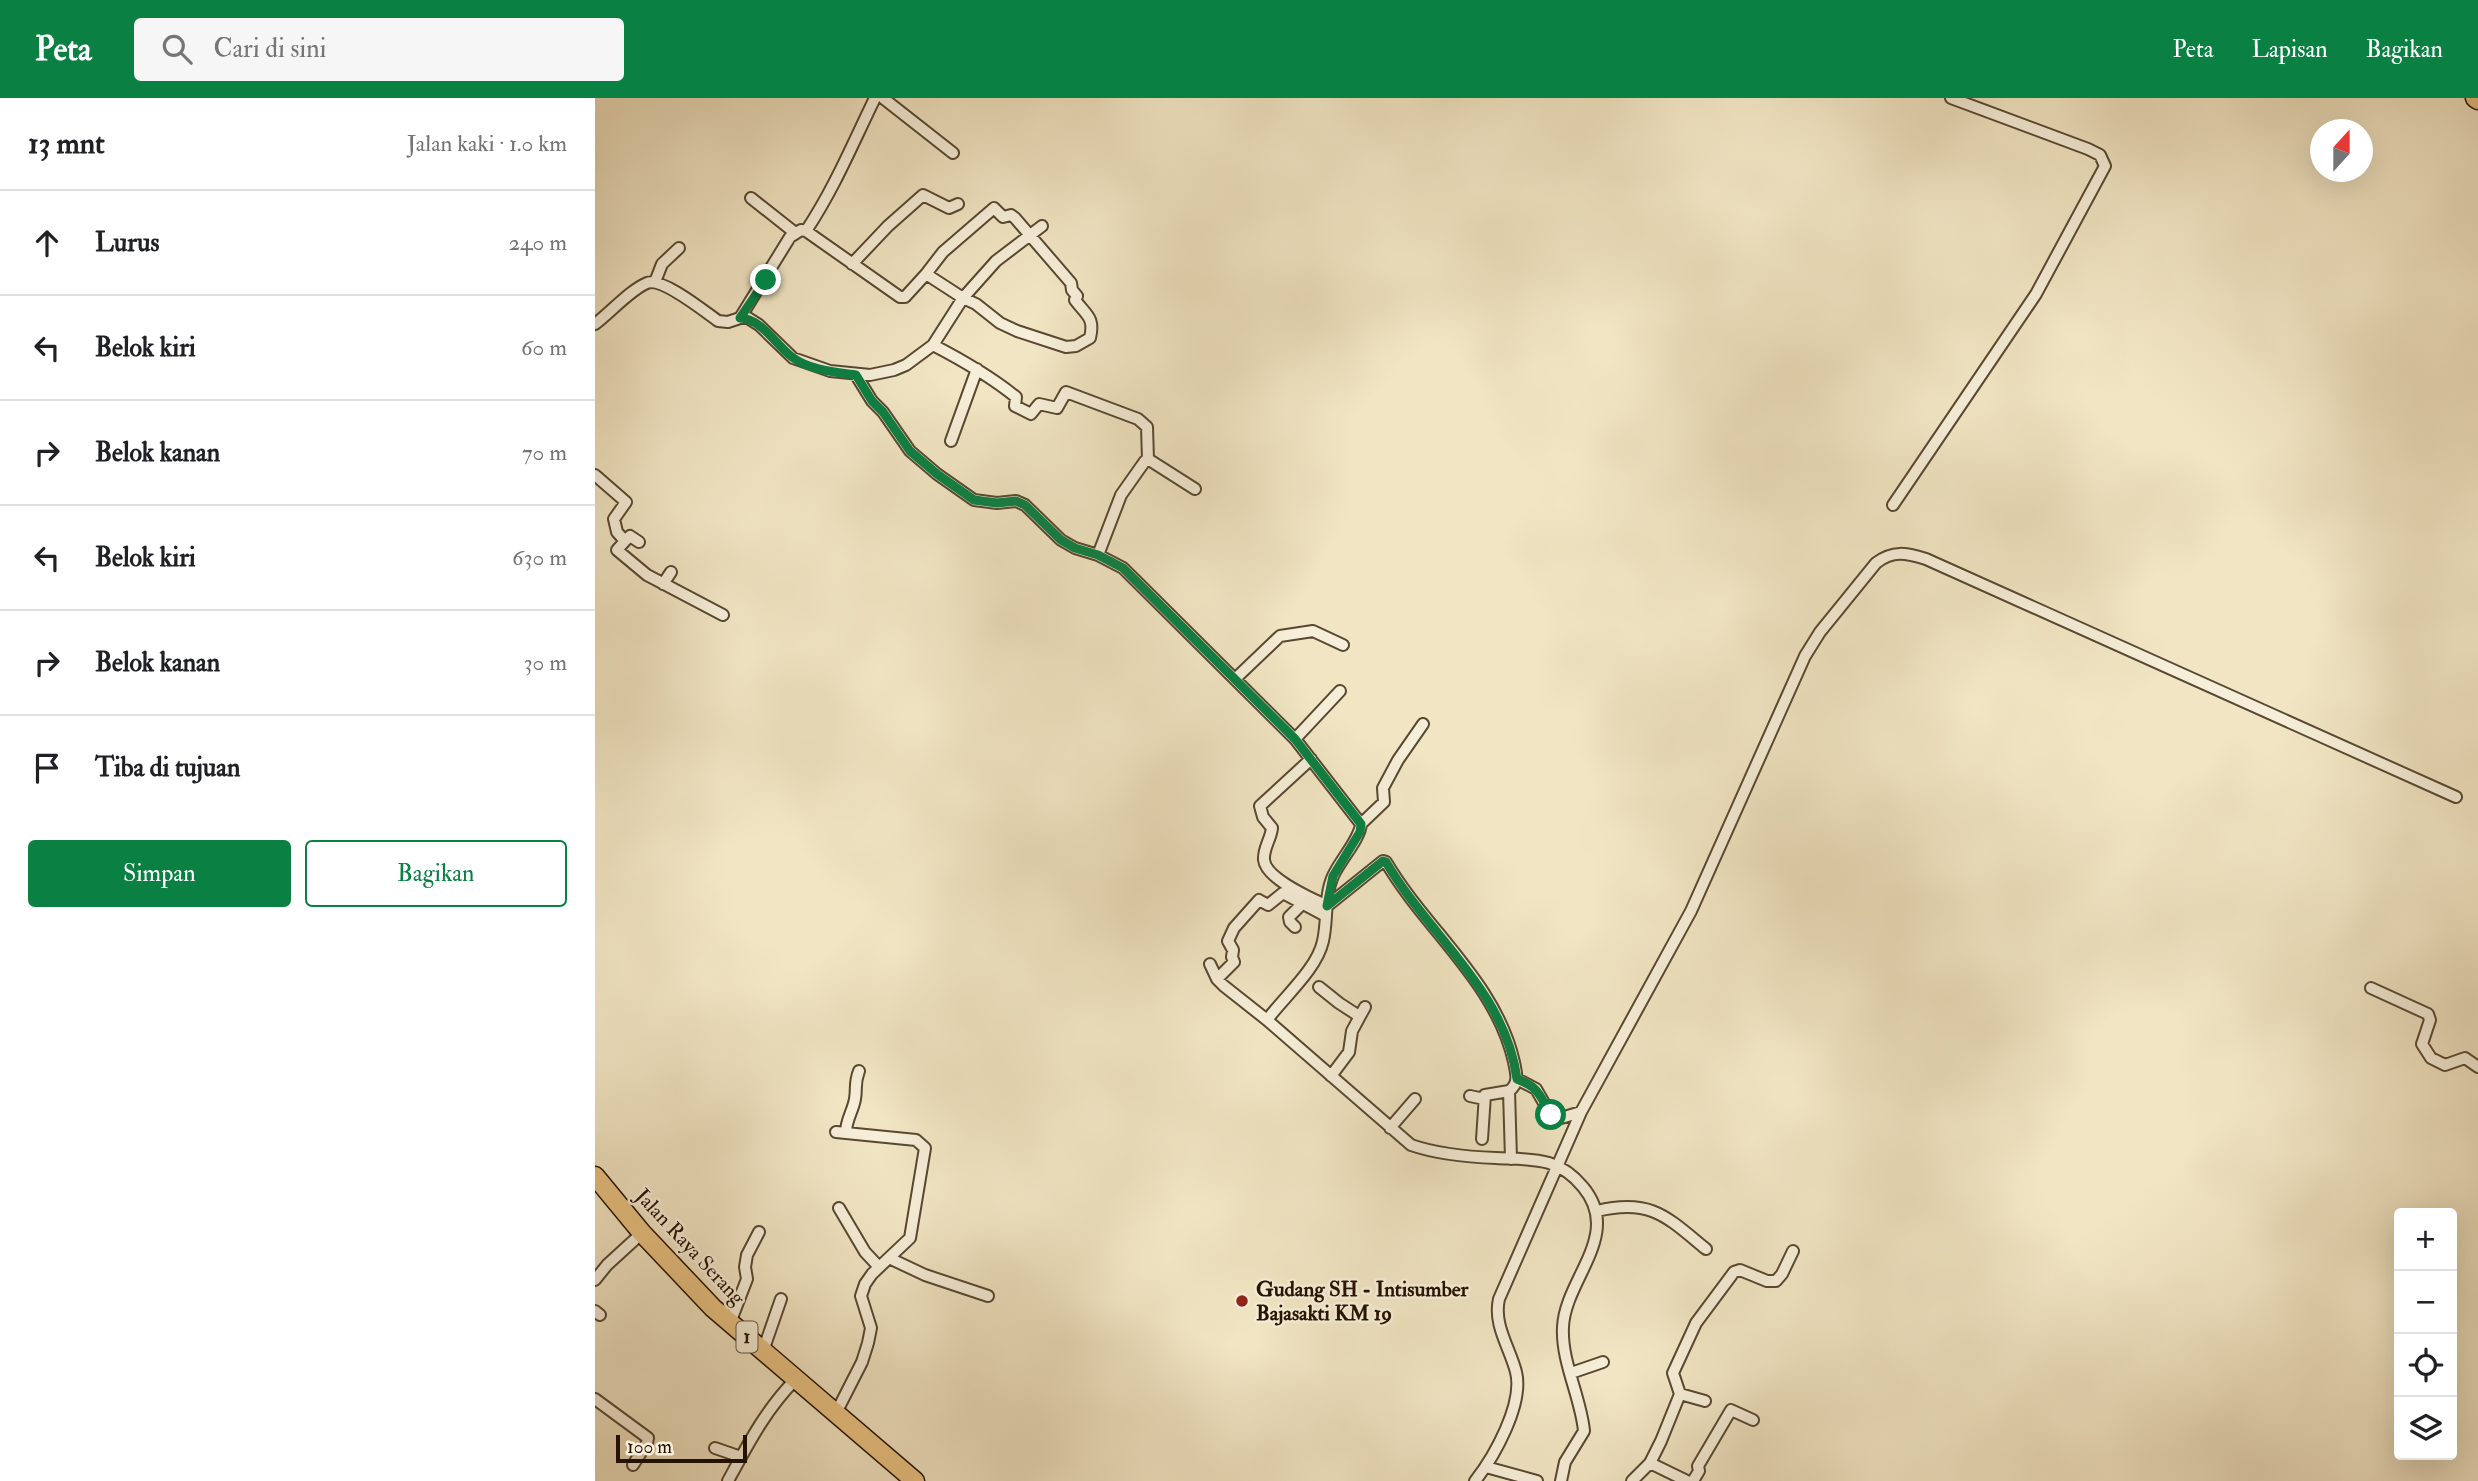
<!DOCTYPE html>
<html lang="id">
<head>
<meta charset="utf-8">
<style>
	:root { --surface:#fff; --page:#f6f6f6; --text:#202124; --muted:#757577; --line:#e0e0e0; --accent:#0b8043 }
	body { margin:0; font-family:"IM FELL Double Pica",serif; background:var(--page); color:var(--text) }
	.controls { position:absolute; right:21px; bottom:21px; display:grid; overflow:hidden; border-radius:7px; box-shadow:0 7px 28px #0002 }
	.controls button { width:63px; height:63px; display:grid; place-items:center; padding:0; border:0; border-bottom:2px solid var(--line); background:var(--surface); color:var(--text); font:35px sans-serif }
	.compass { position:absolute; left:1715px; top:21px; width:63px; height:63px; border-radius:50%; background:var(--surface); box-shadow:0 7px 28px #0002; rotate:21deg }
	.scale { position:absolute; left:21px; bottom:18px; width:131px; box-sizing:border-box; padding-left:7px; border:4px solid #251300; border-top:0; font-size:19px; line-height:24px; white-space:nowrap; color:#251300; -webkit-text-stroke:5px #f6eed8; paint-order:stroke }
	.stop { position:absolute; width:21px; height:21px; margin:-16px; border:5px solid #0b8043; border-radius:50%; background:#fff }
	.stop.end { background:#0b8043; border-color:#fff; box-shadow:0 2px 7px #0008 }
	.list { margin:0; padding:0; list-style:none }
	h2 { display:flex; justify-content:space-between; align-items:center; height:91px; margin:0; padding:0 28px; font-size:30px }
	h2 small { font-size:23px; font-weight:400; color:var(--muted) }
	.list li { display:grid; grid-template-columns:46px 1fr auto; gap:21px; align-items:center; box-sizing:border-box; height:105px; padding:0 28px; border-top:2px solid var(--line) }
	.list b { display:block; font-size:26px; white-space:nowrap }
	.list em { font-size:23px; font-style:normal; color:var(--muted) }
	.actions { display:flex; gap:14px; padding:21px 28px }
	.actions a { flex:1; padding:16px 0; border:2px solid var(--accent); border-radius:7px; text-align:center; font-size:24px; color:var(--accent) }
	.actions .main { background:var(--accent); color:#fff }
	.icon { flex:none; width:38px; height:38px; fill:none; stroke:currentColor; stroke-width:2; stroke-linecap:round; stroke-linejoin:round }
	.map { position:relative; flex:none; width:1883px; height:1383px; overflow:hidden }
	header { display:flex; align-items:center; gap:42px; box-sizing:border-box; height:98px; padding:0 35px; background:var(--accent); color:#fff }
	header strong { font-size:33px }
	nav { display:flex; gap:38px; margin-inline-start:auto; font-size:24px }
	.search { width:490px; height:63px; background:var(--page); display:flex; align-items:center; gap:18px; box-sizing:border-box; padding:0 24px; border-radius:7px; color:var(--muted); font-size:26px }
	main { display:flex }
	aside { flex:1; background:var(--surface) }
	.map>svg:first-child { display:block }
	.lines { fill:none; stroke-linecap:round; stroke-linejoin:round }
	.minor-casing { stroke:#584831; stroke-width:14 }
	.highway-casing { stroke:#251300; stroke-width:21 }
	.minor { stroke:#f6eed8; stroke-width:10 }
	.highway { stroke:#e8c282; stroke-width:18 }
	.route { stroke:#0b8043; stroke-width:9 }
	.poi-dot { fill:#8f2418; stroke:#f6eed8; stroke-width:2.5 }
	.labels { text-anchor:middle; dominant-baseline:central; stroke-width:5; stroke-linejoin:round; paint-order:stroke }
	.shield { fill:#f6eed8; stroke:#645541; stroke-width:2 }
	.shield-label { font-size:19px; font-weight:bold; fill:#251300 }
	.street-label { font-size:21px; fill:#251300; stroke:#f6eed8 }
	.poi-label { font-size:21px; font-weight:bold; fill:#251300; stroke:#f6eed8; text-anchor:start }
</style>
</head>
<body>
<header>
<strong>Peta</strong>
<div class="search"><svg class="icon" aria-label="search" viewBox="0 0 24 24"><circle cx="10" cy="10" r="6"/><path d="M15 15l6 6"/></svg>Cari di sini</div>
<nav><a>Peta</a><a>Lapisan</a><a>Bagikan</a></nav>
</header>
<main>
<aside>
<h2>13 mnt<small>Jalan kaki · 1.0 km</small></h2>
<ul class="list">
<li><svg class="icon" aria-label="ahead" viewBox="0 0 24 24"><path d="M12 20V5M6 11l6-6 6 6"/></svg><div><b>Lurus</b></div><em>240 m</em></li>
<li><svg class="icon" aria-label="left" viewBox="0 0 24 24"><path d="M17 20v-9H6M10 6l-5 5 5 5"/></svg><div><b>Belok kiri</b></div><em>60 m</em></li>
<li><svg class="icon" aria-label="right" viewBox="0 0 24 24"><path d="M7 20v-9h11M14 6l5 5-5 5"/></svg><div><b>Belok kanan</b></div><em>70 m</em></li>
<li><svg class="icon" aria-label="left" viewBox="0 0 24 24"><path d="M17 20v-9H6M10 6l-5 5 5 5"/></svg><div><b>Belok kiri</b></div><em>630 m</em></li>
<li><svg class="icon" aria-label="right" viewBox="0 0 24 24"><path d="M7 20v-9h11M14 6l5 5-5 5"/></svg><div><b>Belok kanan</b></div><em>30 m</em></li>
<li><svg class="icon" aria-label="arrive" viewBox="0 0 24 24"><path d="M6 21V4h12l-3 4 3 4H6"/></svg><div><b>Tiba di tujuan</b></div></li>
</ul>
<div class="actions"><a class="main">Simpan</a><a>Bagikan</a></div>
</aside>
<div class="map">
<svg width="1883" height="1383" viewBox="0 0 1883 1383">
	<rect width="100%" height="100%" fill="#f1e5c3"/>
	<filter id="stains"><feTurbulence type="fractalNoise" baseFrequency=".00286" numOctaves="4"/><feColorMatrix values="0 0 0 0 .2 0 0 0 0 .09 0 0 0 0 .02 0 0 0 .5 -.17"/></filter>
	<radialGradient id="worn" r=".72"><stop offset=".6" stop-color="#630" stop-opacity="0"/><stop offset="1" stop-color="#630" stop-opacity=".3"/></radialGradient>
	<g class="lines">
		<defs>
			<path id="minor" d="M288 0 358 55
				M156 100 199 134
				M211 133C240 89 257 47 280 0
				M257 166 293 128 328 97 354 110 363 106
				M60 184 67 166 84 150
				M145 220 195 139 206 132 211 133 305 199H310L331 176 368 200 381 206 405 225 422 233 471 249 481 248 495 240C500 219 491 217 480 202L482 198 477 192 476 185 420 120 416 117 408 119 399 110 348 154 331 176
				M0 226C15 215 35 192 52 185 67 179 109 213 123 223L133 224 145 220H153L164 227 198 260 235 273 275 277 299 272 311 267 338 247 368 200 401 163 447 128
				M338 247C367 262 395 278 421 299L420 308 436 316 444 306 462 310 471 294 543 321 552 329 553 362
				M261 277 277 303 288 314 315 353 342 376 379 402 402 405 421 403 430 407 466 442 480 450 503 457 528 470 700 641 766 726C765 741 745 762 738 778 729 798 733 821 728 843 722 871 689 899 672 922L816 1047C842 1056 873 1059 901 1060 918 1061 936 1060 954 1065 967 1069 979 1078 988 1089 1028 1137 970 1181 968 1229 966 1263 986 1300 989 1333L970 1364 966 1383
				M356 343 382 271
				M0 377 31 404 19 421 22 434 30 443 22 452 52 477 128 517
				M1298 407 1441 196 1510 68 1505 57 1493 51 1356 0
				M30 443 35 438 44 444
				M503 457 526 397 550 363H556L600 391
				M68 486 76 474
				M641 580 685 538 718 533 748 547
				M700 641 745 593
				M716 661 665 708 668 719 677 730C676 741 668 750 669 762 671 781 716 800 732 808L788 763 791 764C831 832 901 884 919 964 921 975 925 985 914 993L916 1061
				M766 726 789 704 788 690 803 662 828 626
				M700 829 695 824 694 819 708 805
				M615 866 622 881 629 888 672 922
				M622 881 639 864 637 859 638 852 633 843 639 830 664 802 673 807 688 795 731 818
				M724 889 744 905 764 918
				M1776 890 1833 916 1835 922 1827 946 1836 960 1850 967 1870 960 1883 969
				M736 978 754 954 757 933 770 909
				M922 981 941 991 957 1019 966 1020 986 1014
				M875 998 889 1001
				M795 1030 820 1001
				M251 1034C251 1022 258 1013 260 1001 262 989 259 986 264 973
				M887 1041 890 997 914 993
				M244 1110 270 1154 284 1169
				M1002 1113C1056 1100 1072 1119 1111 1151
				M294 1160 330 1177 393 1198
				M0 1182 12 1167 47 1135
				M0 1213 5 1217
				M135 1225 152 1181 150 1169 152 1157 164 1134
				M168 1253 186 1201
				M976 1275 1008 1264
				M1085 1296 1110 1303
				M0 1301 53 1340 52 1345 38 1367
				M241 1315 267 1264 273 1245 276 1230 266 1198 270 1186 277 1176 315 1140 330 1050 321 1042 241 1034
				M120 1350 146 1359
				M1055 1365 1066 1343 1085 1296 1078 1275 1101 1225 1139 1174 1145 1172 1172 1183H1181L1187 1176 1198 1153
				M891 1369 942 1383
				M133 1383C153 1346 171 1311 201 1281
				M880 1383C899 1359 929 1306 921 1274 915 1250 898 1227 904 1201L986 1014 1096 813 1210 558 1225 534 1281 465C1298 452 1311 455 1331 461L1861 699
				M1037 1383 1055 1365 1092 1383
				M1098 1383 1104 1373 1103 1368 1136 1312 1158 1322"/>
			<path id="highway" d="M1880 0 1883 2
				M0 1078 47 1135 118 1210 320 1383"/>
		</defs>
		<use href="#minor" class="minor-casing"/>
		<use href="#highway" class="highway-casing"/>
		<use href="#minor" class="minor"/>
		<use href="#highway" class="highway"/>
	</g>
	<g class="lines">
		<path class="route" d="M171 182 145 220C167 221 181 247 197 259 214 272 240 274 261 277L277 303 288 314 315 353 342 376 379 402 402 405 421 403 430 407 466 442 480 450 503 457 528 470 700 641 766 726 765 734 738 778 732 808 788 763 791 764C834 838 910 892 922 981 945 990 944 997 956 1017"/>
	</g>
	<circle class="poi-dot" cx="647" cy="1203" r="7"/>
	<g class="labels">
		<rect class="shield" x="141.5" y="1223.5" width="21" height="31" rx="5"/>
		<g class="shield-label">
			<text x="152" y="1239">1</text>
		</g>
		<g class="street-label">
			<text transform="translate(95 1149) rotate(47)">Jalan Raya Serang</text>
		</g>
		<g class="poi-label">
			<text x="661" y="1191">Gudang SH - Intisumber<tspan x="661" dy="24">Bajasakti KM 19</tspan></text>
		</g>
	</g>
	<rect width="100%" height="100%" filter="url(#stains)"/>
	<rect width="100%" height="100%" fill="url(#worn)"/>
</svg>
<div class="controls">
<button>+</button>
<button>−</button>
<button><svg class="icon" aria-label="locate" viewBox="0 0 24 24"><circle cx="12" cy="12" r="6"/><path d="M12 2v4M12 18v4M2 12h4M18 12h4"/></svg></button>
<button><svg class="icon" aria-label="layers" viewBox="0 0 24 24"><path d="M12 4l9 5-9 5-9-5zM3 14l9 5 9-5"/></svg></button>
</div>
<svg class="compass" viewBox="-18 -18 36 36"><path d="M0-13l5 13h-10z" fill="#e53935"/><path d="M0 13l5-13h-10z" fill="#757577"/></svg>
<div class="scale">100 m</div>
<div class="stop" style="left:956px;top:1017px"></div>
<div class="stop end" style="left:171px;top:182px"></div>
</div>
</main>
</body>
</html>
